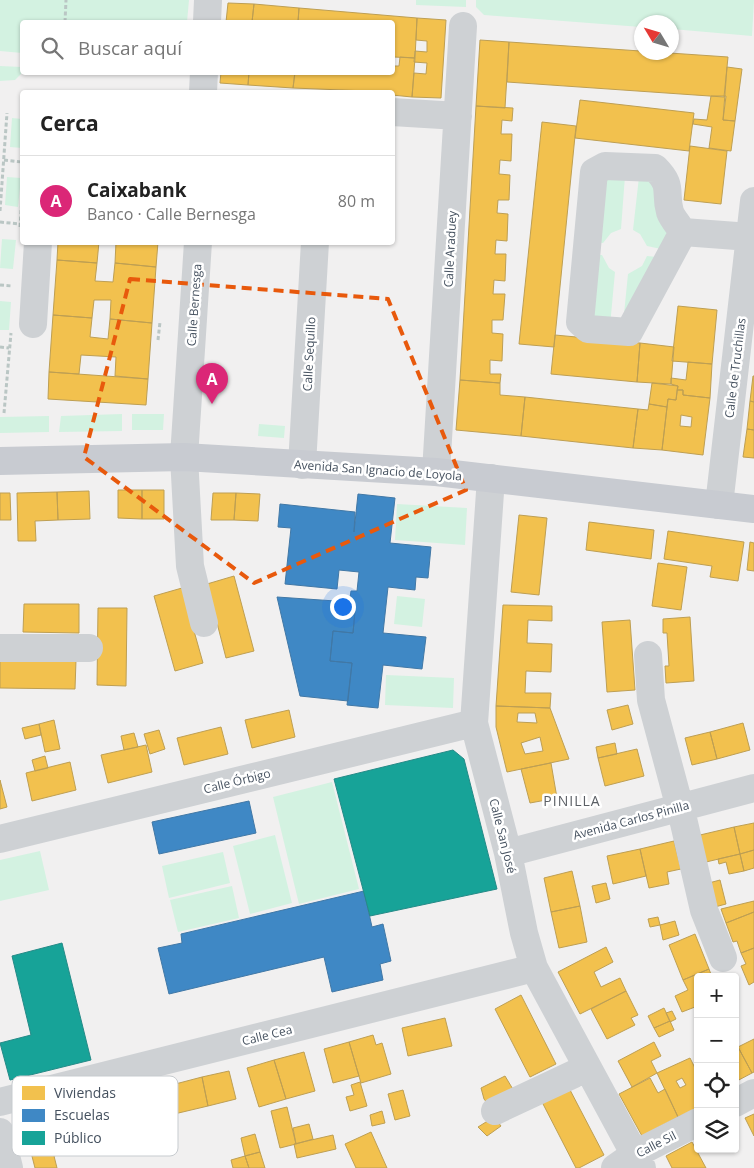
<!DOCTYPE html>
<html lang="es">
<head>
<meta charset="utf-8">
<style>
	:root { --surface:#fff; --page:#f2f2f2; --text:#222; --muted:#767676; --line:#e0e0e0; --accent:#db2777 }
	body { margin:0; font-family:"Open Sans",sans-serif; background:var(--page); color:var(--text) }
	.controls { position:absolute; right:15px; bottom:15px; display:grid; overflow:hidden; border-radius:5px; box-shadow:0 1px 4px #0004 }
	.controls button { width:45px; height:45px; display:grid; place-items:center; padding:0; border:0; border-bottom:1px solid var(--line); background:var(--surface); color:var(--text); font:25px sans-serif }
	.compass { position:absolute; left:634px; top:15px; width:45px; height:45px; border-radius:50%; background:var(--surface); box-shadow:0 1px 4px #0004; rotate:308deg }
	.you { position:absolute; left:342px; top:606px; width:18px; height:18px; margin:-12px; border:4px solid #fff; border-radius:50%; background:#1a73e8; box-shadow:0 0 0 8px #1a73e833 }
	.badge { display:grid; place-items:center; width:32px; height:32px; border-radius:50%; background:var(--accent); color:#fff; font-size:16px; font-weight:700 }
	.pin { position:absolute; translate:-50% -41px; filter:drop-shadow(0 1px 2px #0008) }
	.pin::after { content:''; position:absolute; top:26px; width:18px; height:15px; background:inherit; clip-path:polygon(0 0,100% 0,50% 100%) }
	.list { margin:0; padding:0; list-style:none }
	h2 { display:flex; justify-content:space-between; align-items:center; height:65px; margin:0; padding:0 20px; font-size:21px }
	h2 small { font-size:16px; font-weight:400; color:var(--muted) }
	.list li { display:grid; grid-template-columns:32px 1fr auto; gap:15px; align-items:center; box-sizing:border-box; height:90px; padding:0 20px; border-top:1px solid var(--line) }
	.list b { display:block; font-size:19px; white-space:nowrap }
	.list p { margin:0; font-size:16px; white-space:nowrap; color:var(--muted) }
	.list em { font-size:16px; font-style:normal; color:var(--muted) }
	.icon { flex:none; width:28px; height:28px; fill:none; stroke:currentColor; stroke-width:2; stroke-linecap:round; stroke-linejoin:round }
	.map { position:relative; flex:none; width:754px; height:1168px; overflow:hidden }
	.search { position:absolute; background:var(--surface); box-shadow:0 1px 4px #0004; left:20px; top:20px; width:375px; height:55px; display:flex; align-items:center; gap:12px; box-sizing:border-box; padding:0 18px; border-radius:5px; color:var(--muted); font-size:19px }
	.panel { position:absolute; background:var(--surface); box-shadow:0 1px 4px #0004; left:20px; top:90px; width:375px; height:155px; border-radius:5px }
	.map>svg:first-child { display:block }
	.green { fill:#d3f2e1 }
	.homes { fill:#f2c14e; stroke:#be9f53; fill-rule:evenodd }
	.schools { fill:#3f88c5; stroke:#4178a6 }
	.public { fill:#17a398; stroke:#258a87 }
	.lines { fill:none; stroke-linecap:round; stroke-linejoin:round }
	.path { stroke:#bac6c4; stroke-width:3; stroke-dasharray:4 2.5; stroke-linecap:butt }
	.minor { stroke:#ced1d4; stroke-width:28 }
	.major { stroke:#c8cbd1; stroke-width:28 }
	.marked { fill:none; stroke:#e8590c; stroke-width:4; stroke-dasharray:10 6; stroke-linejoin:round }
	.labels { text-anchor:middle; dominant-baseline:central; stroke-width:5; stroke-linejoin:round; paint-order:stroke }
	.street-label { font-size:12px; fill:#45515f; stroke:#fff }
	.neighbourhood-label { font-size:14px; letter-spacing:1px; fill:#5b5f65; stroke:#fff }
	.key { fill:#fff; stroke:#c7cbcf; stroke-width:1 }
	.key-label { font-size:14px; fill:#45515f }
</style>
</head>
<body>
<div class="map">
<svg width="754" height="1168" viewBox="0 0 754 1168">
	<rect width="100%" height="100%" fill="#f1f0f0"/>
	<path class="green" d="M0 0H189L187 22H22V53L0 51Z
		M416 0H466V7L416 5Z
		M476 0H754L752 36 672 29V22H642L641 27 484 15 476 7Z
		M0 66 22 67 23 72 15 80 0 81Z
		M12 118 22 119V148L10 147Z
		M601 175 625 176 621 229 611 233 603 243 594 242Z
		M7 177 21 178 18 207 5 205Z
		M639 177 656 179 669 229 661 249 647 246 640 234 633 230Z
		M2 239 16 240 13 269 0 268Z
		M593 255H602L609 268 615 272 610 326 593 325Z
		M647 256 657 257 623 324 628 274 642 266Z
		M0 301 11 302 9 330H0Z
		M122 414V431L59 432 61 416Z
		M132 414H164L163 430H132Z
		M49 416V432L0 433V417Z
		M259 424 285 426 284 438 258 436Z
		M397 504 467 508 465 545 395 540Z
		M397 596 425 599 422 627 394 624Z
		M386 675 454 678 453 708 385 705Z
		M332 782 359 889 299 904 273 797Z
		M275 835 292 903 250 914 233 846Z
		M40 851 49 890 0 901V860Z
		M223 852 230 883 169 898 162 866Z
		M232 886 239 918 178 932 170 900Z"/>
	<path class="homes" d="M228 3 254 4 252 22H226Z
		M254 4 299 8 298 22H252Z
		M299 8 417 18 415 58 394 57 392 22H298Z
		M417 18 446 20 441 98 412 97 414 73 426 74 427 63 414 62 415 51 427 52V41L416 40Z
		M480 40 509 42 505 108 476 106Z
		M509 42 728 57 724 97 507 82Z
		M400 57 415 58 412 97 392 95V92L293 88 295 72H392V66H399Z
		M727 67 742 69 735 121 723 120Z
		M221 72H249L248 85 220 83Z
		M249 72H295L293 88 248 85Z
		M711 96H726L723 120 735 121 731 151 709 148 712 127 693 124 694 119 707 120Z
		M580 100 694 113 689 151 575 138Z
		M476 106 513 108 512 121 502 120 501 134H512L511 161 500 160 499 174 510 175 509 200H498L497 213 508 214 507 241 496 240 495 254H506L505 281 494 280 493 294H505L503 320H492V333L503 334 502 361 490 360V374H501L500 383 460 380Z
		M542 122 576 126 554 347 519 344Z
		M690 146 727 151 721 204 684 200Z
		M58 242H99L97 263 57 260Z
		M116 242H158L156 267 115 263Z
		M57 260 97 263 95 281 113 282 115 263 156 267 152 323 110 319 111 300H94L92 318 53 315Z
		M678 306 717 310 712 364 672 361Z
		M53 315 92 318 90 337 108 339 110 319 152 323 148 379 115 376 116 357 81 355 79 374 49 372Z
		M555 335 640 343 637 382 551 374Z
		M640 343 674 347 671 384 637 382Z
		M688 362 712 364 710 398 683 395V390H677L678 386 671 384V378L686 380Z
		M49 372 148 379 146 405 48 399Z
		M753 376H754V402L750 401Z
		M460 380 500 383V395L525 397 521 436 456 430Z
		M652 383 678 386 676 400 668 399 667 407 649 404Z
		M677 390H683V395L710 398 703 455 662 450 668 399 676 400ZM681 415 692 417 691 427 680 426Z
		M525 397 638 409 633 448 521 436Z
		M750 401 754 402V430L747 429Z
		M649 404 667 407 662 450 633 448 638 409 648 410Z
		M747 429 754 430V458L743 457Z
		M118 490H142V519L118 518Z
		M142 490H164V519H142Z
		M89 491 90 519 58 520 57 492Z
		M57 492 58 520 35 521 36 541H18L17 493Z
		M0 493H10L11 520H0Z
		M213 493H236L234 520H211Z
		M236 493 260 494 258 521 234 520Z
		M519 515 547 518 539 595 511 592Z
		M589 522 654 530 651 559 586 550Z
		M668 531 744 542 738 581 710 577 712 566 664 559Z
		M750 542 754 543V571L747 570Z
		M658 563 687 567 681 610 652 606Z
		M234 576 254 651 226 658 207 584Z
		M182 588 203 663 175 671 154 596Z
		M24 604H79V633L23 632Z
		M503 605 552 606V621L528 620 527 643 552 644 551 672 526 671 525 693H551L550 708 496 706Z
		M98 608H127L126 686 97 685Z
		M690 617 694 681 666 683 665 666H669L667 633H663V619Z
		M630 620 635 690 607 692 602 622Z
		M0 660H76L75 689 0 688Z
		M628 705 633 724 612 730 607 710Z
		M496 706 550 708 569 759 507 772 496 727ZM518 713H535L537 723 517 722ZM540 737 543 751 525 754 521 743Z
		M289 710 295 737 252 748 245 720Z
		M54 720 60 749 45 752 39 724Z
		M743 723 750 750 717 759 710 732Z
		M39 724 41 735 25 739 22 728Z
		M221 727 228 754 184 765 177 738Z
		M159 730 165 749 150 754 144 734Z
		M710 732 717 759 692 765 685 738Z
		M134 733 138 747 124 750 121 736Z
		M615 743 617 754 598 758 596 747Z
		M146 745 152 772 108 783 101 755Z
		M637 749 644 776 605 786 598 758Z
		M45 756 48 768 35 771 32 760Z
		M70 762 76 790 32 801 26 773Z
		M551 763 557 798 530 803 521 769Z
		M0 780 7 807 0 809Z
		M754 823V850L740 854 734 827Z
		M734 827 740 854 706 862 700 835Z
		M674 841 681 869 667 872 669 884 649 888 640 849Z
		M640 849 646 876 613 884 607 856Z
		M754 850V868L744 871 740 854Z
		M740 854 744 871 729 874 726 862 719 864 718 859Z
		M572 871 580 906 551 912 544 878Z
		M720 880 726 904 711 908 705 884Z
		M606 883 610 899 596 903 592 886Z
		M754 901V912L726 923 721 909Z
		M580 906 587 942 559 948 551 912Z
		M754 912V948L741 953 737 941 733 942 726 923Z
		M658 917 660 925 650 927 648 919Z
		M675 921 679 935 663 940 660 925Z
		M695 934 709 969 683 980 669 945Z
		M606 947 613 962 594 972 601 987 620 978 626 991 580 1014 558 972Z
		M754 948V982L749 985 741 966 746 964 741 953Z
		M709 969 712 977H698V1013L695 1007 682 1012 675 996 688 990 683 980Z
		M626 991 638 1015 631 1018 635 1025 607 1039 591 1009Z
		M521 995 556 1064 530 1077 495 1009Z
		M664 1008 670 1021 654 1028 648 1016Z
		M672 1011 676 1019 670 1022 666 1013Z
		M445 1018 452 1046 408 1056 402 1028Z
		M670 1021 674 1030 659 1037 654 1028Z
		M373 1035 376 1045 382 1043 391 1074 361 1083 349 1042Z
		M754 1039V1072L752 1073 738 1047Z
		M349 1042 359 1076 333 1083 324 1049Z
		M654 1042 661 1056 651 1061 657 1073 632 1087 618 1061Z
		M738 1047 752 1073 735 1082V1049Z
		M304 1052 315 1091 286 1099 274 1060Z
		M690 1058 698 1074V1108L678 1117 657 1073ZM682 1078 686 1085 680 1088 676 1081Z
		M274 1060 286 1099 259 1107 247 1068Z
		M229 1071 236 1099 208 1106 202 1077Z
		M505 1076 517 1096 491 1108 484 1099 481 1088Z
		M202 1077 208 1106 170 1115 164 1087Z
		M650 1078 658 1093 665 1089 678 1117 642 1136 619 1094Z
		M360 1082 367 1106 350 1111 346 1097 354 1095 351 1085Z
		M569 1088 604 1155 579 1168H576L542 1102Z
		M403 1090 410 1116 395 1120 388 1094Z
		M287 1107 296 1144 280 1148 271 1111Z
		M382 1111 385 1123 372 1126 370 1115Z
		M51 1114 61 1154 54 1156 57 1168H35L23 1121Z
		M754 1114V1136L745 1118Z
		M494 1117 501 1126 487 1136 478 1127Z
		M309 1124 313 1139 296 1144 293 1128Z
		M371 1132 387 1168H356L345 1144Z
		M255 1134 260 1152 245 1156 241 1138Z
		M333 1135 336 1149 297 1158 294 1144Z
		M692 1142 706 1168H672L666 1156Z
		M260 1152 265 1168H249L245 1156Z
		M245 1156 249 1168H233L231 1160Z"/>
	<path class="schools" d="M358 494 395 498 390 543 431 547 428 578 416 577 415 590 388 587 383 633 426 637 422 669 383 665 378 708 347 705 352 663 330 661 333 631 353 633 355 611H348L351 591H357L359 572 339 570 337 589 285 584 291 528 278 527 280 504 355 512 354 532Z
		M277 597 350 602 348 611H355L353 633 333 631 330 661 352 663 348 701 300 696Z
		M249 801 256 833 159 854 152 822Z
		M364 891 372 927 383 924 391 961 380 964 383 980 332 992 324 957 169 994 158 948 182 943 181 934Z"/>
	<path class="public" d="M453 750 464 759 497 889 370 916 334 779Z
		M62 943 91 1060 10 1080 0 1043 31 1035 12 956Z"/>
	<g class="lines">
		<path class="path" d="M65 22 66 0
			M4 160 22 162
			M0 211 7 113
			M0 222 20 224
			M20 227 22 198
			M0 285 12 286
			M158 340 160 322
			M0 347 9 348
			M4 413 11 333"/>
		<path class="minor" d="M207 22 208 0
			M203 92 204 72
			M392 112 458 116
			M683 232 629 332 588 329 580 322 594 172 605 166 655 168C674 187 664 191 670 212 672 218 679 226 683 232L750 237
			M198 242 184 457 190 566 204 623
			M33 324 38 242
			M302 465 315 242
			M436 472 463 26
			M491 478 474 723 508 853 524 933 534 968 642 1168
			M719 505 754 201
			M0 648H89
			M648 655 651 700 684 823 704 910 723 958
			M0 839 474 723
			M508 853 754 788
			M0 1102 534 968
			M735 1103 754 1093
			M495 1111 574 1074 586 1067
			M0 1132 9 1168
			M615 1168 635 1154 698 1122"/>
		<path class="major" d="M0 461 184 457 436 472 754 509"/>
	</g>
	<path class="marked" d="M130 279 388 299 466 490 254 583 84 457Z"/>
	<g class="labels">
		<g class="street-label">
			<text transform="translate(450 249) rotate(-87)">Calle Araduey</text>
			<text transform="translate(194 305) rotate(-86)">Calle Bernesga</text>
			<text transform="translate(309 354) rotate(-87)">Calle Sequillo</text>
			<text transform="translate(735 368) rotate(-83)">Calle de Truchillas</text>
			<text transform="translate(378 470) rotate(4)">Avenida San Ignacio de Loyola</text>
			<text transform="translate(237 781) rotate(-14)">Calle Órbigo</text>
			<text transform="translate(631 820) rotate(-15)">Avenida Carlos Pinilla</text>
			<text transform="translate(503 836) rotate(76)">Calle San José</text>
			<text transform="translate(267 1035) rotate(-14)">Calle Cea</text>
			<text transform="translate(656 1144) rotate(-27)">Calle Sil</text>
		</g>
		<g class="neighbourhood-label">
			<text x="572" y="800">PINILLA</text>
		</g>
	</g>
	<rect x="12" y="1076" width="166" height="80" rx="8" class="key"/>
	<rect x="22" y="1086" width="23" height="14" fill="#f2c14e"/>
	<rect x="22" y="1109" width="23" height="13" fill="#3f88c5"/>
	<rect x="22" y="1131" width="23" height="14" fill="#17a398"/>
	<g class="key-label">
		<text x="54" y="1098">Viviendas</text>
		<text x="54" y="1120">Escuelas</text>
		<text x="54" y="1143">Público</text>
	</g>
</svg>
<div class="controls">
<button>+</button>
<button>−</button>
<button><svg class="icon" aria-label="locate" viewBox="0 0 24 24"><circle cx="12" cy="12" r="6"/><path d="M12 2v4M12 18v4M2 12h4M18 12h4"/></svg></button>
<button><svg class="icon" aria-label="layers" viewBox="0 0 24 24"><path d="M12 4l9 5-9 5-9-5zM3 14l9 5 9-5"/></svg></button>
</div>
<svg class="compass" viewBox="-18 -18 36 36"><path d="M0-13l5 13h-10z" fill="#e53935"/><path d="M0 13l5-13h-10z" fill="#767676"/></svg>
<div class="you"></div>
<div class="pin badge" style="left:212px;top:404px">A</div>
<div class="search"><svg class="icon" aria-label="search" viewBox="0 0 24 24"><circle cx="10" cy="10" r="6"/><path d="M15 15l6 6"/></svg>Buscar aquí</div>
<section class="panel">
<h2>Cerca<small></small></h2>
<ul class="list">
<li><span class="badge">A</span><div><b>Caixabank</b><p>Banco · Calle Bernesga</p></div><em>80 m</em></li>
</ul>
</section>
</div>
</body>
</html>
